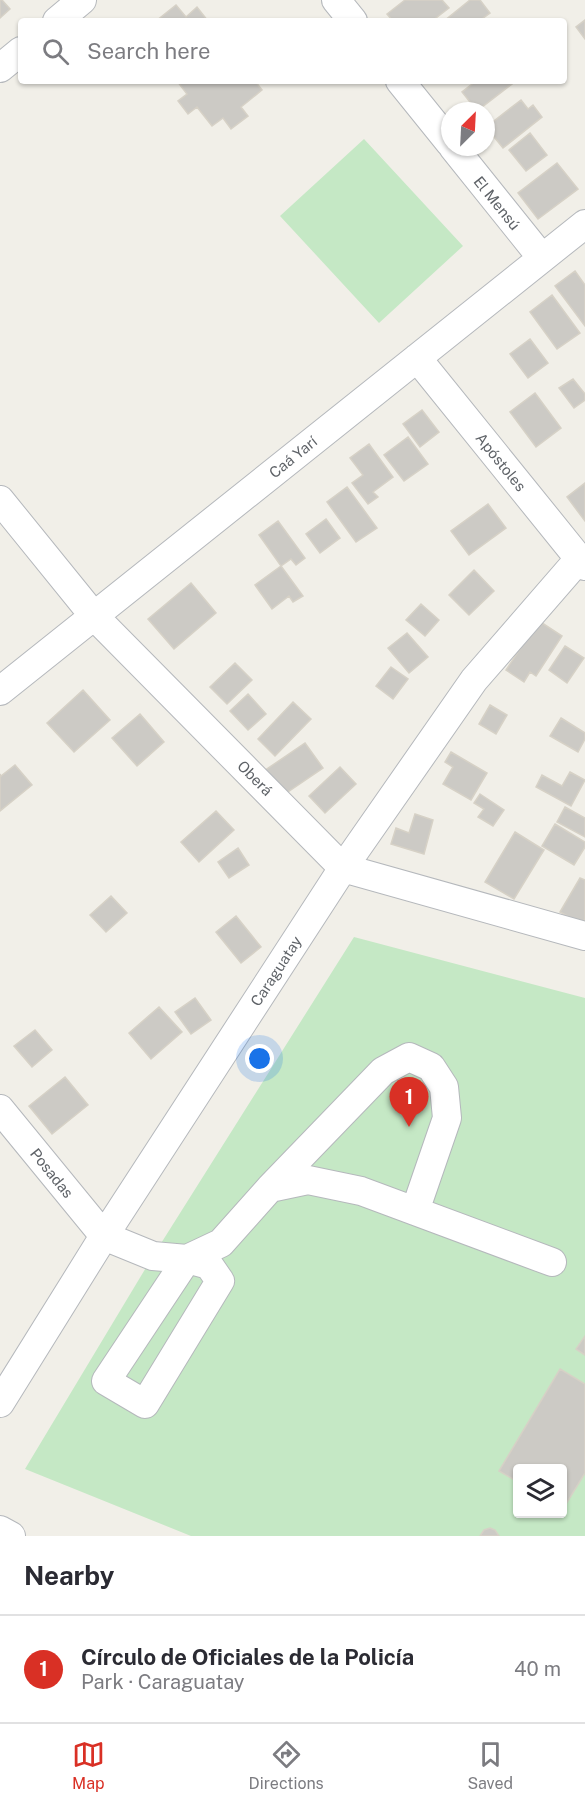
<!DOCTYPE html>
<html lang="en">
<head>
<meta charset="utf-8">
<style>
	:root { --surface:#fff; --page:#f2f2f3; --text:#2b2b33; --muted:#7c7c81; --line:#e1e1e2; --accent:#d93025 }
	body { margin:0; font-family:"Public Sans",sans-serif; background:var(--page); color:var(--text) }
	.controls { position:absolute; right:18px; bottom:18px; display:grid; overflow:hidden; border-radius:6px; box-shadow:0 2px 4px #0004 }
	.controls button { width:54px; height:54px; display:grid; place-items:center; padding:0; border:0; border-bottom:2px solid var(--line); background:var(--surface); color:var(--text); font:30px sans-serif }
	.compass { position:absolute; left:441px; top:102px; width:54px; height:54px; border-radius:50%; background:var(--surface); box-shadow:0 2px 4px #0004; rotate:24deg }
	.you { position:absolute; left:260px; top:1059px; width:21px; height:21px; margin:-15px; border:4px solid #fff; border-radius:50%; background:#1a73e8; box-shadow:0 0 0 9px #1a73e833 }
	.badge { display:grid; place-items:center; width:39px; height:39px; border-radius:50%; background:var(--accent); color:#fff; font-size:20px; font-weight:700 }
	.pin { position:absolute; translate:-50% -50px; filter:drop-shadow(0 2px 3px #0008) }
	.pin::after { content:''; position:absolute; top:32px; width:21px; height:18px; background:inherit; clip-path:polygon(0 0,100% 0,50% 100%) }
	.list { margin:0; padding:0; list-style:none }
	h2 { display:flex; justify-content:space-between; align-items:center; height:78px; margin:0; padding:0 24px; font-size:26px }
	h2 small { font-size:20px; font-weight:400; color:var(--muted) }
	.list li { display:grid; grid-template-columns:39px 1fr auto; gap:18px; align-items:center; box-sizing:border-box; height:108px; padding:0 24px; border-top:2px solid var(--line) }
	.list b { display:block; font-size:22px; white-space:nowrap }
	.list p { margin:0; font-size:20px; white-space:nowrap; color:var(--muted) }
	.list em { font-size:20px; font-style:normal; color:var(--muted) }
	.icon { flex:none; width:33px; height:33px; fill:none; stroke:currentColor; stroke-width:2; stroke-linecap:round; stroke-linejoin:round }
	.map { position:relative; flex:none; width:585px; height:1536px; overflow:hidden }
	.search { position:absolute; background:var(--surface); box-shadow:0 2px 4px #0004; left:18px; right:18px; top:18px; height:66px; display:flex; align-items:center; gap:15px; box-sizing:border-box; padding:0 21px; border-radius:6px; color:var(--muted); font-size:22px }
	.sheet { height:186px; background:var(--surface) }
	nav { display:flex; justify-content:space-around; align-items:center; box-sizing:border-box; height:84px; border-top:2px solid var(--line); background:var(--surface); font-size:16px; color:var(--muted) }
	nav a { display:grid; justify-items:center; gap:3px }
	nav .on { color:var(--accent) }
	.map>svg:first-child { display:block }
	.green { fill:#c5e8c5; fill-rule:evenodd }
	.building { fill:#cccac5; stroke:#d6d1c6; stroke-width:1.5 }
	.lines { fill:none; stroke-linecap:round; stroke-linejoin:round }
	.minor-casing { stroke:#b5b8bc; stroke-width:30 }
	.minor { stroke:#fff; stroke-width:28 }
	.labels { text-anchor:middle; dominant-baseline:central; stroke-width:6; stroke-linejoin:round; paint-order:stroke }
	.street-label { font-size:15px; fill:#5f6368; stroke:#fff }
</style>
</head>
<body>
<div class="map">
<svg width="585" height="1536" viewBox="0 0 585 1536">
	<rect width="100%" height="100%" fill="#f1efe8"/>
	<path class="green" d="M364 139 463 246 379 323 280 216Z
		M354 937 585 998V1536H191L25 1469 153 1256ZM518 1468H562V1514H518Z"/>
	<path class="building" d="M0 0H2L10 9 0 18Z
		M405 0H442L449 8 432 21H393L387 14Z
		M470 0H480L490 13 479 21H444Z
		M176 5 186 17 197 7 208 21H156Z
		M585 20V39L576 27Z
		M177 81H255L262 90 241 107 248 116 231 129 223 118 212 126 197 107 188 114 178 101 187 94Z
		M476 81H510L512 84 477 111 462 92Z
		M521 100 528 109 533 105 542 117 503 148 486 127Z
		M530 133 547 155 526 171 509 150Z
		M557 163 578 189 538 219 518 193Z
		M575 271 585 285V326L555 286Z
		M552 295 580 333 557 349 530 312Z
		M530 339 548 363 528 378 510 354Z
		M573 379 585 394V400L574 408 559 388Z
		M535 393 561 428 536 447 510 412Z
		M422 410 439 432 420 447 403 424Z
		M408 437 428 464 404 481 384 455Z
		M369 444 393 477 373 492 378 497 368 504 352 483 363 475 350 458Z
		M585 483V521L567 497Z
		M347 487 377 528 356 542 327 502Z
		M488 504 506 528 469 555 451 531Z
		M326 519 340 538 320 553 306 534Z
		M278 521 305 558 296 565 291 559 281 566 259 535Z
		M281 566 303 596 293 602 289 596 272 609 255 585Z
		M474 570 494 591 469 615 449 595Z
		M191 583 216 613 174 649 148 619Z
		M421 604 439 620 425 636 406 620Z
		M539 621 562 636 536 676 530 672 524 682 506 670Z
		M407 633 428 657 409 673 388 648Z
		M565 646 584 658 567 683 549 670Z
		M235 663 252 680 227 704 210 687Z
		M391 667 408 679 393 699 376 686Z
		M83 690 110 720 74 752 47 723Z
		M248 694 266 714 248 730 230 711Z
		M293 702 311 719 275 756 258 739Z
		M490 705 507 715 496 734 479 724Z
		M140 714 164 742 137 766 112 738Z
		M561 718 585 733V739L578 752 550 736Z
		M305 743 323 768 279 798 261 773Z
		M451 752 487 773 471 800 443 784 453 767 445 762Z
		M15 765 32 785 0 811V774L1 776Z
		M340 767 356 784 325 813 309 796Z
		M570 772 585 780 571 806 536 787 542 775 562 786Z
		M480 794 504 810 493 826 478 817 484 809 474 803Z
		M565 807 585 818V837L557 822Z
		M216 811 234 830 199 862 181 842Z
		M415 814 433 820 424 854 391 844 396 828 409 833Z
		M555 824 585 842V847L574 865 542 846Z
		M515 832 544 850 514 899 485 882Z
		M238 848 249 865 229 878 218 862Z
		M580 878 585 880V919L582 924 560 912Z
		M111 896 127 913 106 932 90 915Z
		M236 916 261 947 241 963 216 932Z
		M195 998 211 1020 191 1034 175 1012Z
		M159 1007 182 1032 151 1059 129 1033Z
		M35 1030 52 1050 32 1067 14 1046Z
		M65 1077 88 1105 52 1134 29 1106Z
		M585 1336V1355L576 1349Z
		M560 1369 585 1384V1473L563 1509 562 1468H518V1482L499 1471Z
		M490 1528 495 1530 499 1536H480L484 1530Z"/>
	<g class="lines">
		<defs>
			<path id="minor" d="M336 0 353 21
				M57 21 82 0
				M0 68 21 51
				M400 81 450 143
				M453 147 542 258
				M417 358 585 566
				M0 500 94 616 343 868 585 936
				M0 691 585 224
				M0 1109 104 1236 153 1256 187 1259 221 1243 270 1188 308 1180 361 1191 552 1262
				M270 1188 383 1071 409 1057 431 1067 444 1087 447 1118 415 1211
				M187 1259 209 1265 220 1281 145 1404 106 1381Z
				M0 1403 104 1236 343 868 474 680 579 559
				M0 1530 11 1536"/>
		</defs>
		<use href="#minor" class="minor-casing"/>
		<use href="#minor" class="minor"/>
	</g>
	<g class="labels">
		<g class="street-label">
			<text transform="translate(497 203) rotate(51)">El Mensú</text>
			<text transform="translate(293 457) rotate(-39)">Caá Yarí</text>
			<text transform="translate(501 462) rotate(51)">Apóstoles</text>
			<text transform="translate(255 778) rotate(45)">Oberá</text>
			<text transform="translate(276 971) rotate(-57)">Caraguatay</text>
			<text transform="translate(52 1173) rotate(51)">Posadas</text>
		</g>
	</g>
</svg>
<div class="controls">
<button><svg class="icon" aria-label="layers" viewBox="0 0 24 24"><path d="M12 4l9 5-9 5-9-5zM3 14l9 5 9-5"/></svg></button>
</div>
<svg class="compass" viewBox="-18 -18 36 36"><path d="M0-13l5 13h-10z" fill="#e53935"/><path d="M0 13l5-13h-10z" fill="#7c7c81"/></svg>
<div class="you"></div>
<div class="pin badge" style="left:409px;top:1127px">1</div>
<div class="search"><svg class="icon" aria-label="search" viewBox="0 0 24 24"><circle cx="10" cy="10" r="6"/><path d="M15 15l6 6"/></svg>Search here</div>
</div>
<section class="sheet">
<h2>Nearby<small></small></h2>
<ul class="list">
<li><span class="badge">1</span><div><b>Círculo de Oficiales de la Policía</b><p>Park · Caraguatay</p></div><em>40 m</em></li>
</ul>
</section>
<nav>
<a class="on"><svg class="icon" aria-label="map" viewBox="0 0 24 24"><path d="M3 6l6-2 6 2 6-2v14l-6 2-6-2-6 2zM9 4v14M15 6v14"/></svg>Map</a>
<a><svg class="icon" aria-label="directions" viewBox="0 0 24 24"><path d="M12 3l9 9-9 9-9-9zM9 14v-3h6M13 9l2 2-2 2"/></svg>Directions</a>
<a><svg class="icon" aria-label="saved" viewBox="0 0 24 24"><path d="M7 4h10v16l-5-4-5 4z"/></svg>Saved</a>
</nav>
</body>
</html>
